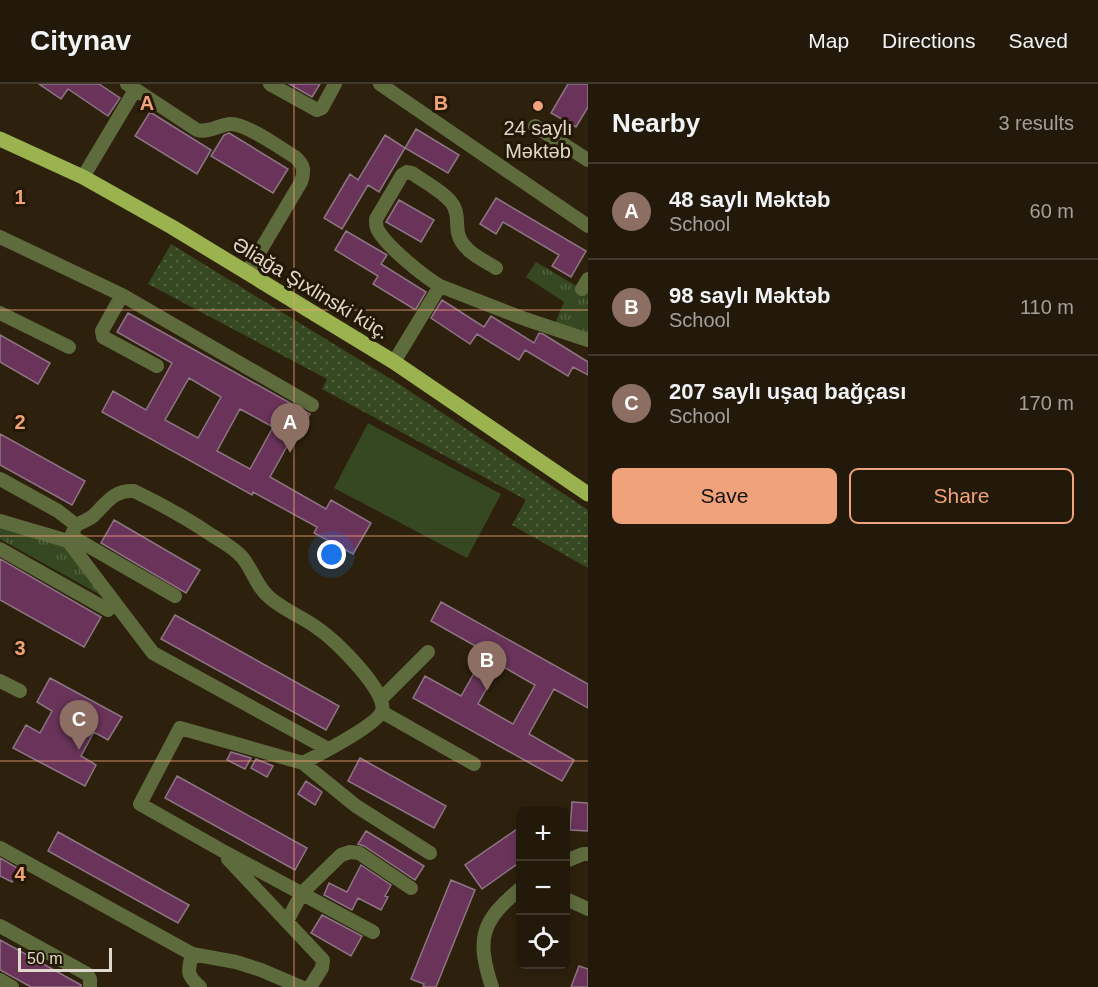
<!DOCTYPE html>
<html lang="en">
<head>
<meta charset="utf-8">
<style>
	:root { --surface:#22190a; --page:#2a2213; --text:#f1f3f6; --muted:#a2a09c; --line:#3f382b; --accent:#f0a27a }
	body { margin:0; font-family:Helvetica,sans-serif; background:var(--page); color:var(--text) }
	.controls { position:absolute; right:18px; bottom:18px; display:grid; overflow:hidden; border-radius:9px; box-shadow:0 3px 9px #0003 }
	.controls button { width:54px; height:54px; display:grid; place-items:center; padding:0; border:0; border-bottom:2px solid var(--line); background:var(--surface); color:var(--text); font:30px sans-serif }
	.scale { position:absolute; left:18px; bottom:15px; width:94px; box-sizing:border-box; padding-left:6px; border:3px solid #e0d8cc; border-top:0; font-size:16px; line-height:21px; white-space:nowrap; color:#e0d8cc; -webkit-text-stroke:4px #231705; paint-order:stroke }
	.you { position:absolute; left:332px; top:471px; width:21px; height:21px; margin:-15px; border:4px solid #fff; border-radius:50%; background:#1a73e8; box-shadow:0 0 0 9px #1a73e833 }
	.badge { display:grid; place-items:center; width:39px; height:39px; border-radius:50%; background:var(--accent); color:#fff; font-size:20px; font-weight:700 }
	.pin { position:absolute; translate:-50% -50px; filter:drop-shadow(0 2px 3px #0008) }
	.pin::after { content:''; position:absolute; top:32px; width:21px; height:18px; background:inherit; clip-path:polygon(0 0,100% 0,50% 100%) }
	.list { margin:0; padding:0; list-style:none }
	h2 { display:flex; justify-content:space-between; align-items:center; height:78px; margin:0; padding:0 24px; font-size:26px }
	h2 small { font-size:20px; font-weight:400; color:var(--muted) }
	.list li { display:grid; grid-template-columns:39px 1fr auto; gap:18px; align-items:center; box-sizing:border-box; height:96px; padding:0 24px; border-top:2px solid var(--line) }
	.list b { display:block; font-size:22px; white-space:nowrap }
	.list p { margin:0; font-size:20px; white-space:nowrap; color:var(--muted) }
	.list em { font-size:20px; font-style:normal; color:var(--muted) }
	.actions { display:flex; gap:12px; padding:18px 24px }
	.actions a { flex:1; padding:14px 0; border:2px solid var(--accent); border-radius:9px; text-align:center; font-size:21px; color:var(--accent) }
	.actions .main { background:var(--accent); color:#111 }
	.icon { flex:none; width:33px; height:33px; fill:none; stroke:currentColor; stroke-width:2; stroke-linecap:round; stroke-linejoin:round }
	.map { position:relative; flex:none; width:588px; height:903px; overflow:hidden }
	header { display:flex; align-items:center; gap:36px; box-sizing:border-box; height:84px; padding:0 30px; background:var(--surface); border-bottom:2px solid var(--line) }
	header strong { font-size:28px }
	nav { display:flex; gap:33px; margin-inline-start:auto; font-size:21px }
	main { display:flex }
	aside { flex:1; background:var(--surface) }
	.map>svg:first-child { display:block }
	.grass { fill:url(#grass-dots) }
	.park { fill:url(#park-tufts) }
	.pitch { fill:#364821 }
	.building { fill:#6a345a; stroke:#8d7584; stroke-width:1.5; fill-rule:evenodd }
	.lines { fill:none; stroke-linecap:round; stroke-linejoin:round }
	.minor { stroke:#5e6b3d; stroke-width:14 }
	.major { stroke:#9ab34f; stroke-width:15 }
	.grid { fill:none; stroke:#f0a27a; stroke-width:1.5; stroke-opacity:0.55 }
	.poi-dot { fill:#f0a27a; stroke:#231705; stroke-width:2 }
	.labels { text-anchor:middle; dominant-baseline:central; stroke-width:6; stroke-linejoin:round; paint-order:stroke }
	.poi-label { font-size:20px; fill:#e0d8cc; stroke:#231705 }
	.street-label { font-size:20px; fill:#e0d8cc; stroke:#231705 }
	.grid-label { font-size:20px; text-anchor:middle; font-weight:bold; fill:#f0a27a; stroke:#231705; stroke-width:6; stroke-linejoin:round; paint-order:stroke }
</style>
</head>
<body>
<header>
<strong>Citynav</strong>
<nav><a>Map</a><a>Directions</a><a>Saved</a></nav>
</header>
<main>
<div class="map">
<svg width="588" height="903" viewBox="0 0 588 903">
	<defs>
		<pattern id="grass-dots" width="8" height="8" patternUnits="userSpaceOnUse" patternTransform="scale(1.5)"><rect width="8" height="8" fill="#364821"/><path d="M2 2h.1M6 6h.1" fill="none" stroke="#536240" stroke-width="1.8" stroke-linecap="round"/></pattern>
		<pattern id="park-tufts" width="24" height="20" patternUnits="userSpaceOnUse" patternTransform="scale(1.5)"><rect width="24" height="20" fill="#364821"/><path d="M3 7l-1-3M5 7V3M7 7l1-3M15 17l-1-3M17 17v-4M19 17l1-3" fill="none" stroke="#536240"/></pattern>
	</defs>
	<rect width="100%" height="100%" fill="#2d210d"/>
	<path class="grass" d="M171 160 399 300 588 426V484L512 441 526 416 322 305 327 295 148 200Z"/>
	<path class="park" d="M536 178 588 209V249L555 239 564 218 526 193Z
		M0 443 63 460 104 513 0 455Z"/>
	<path class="pitch" d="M368 339 501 410 467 474 334 404Z"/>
	<path class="building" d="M39 0H99L120 14 108 32 68 5 61 15Z
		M289 0H320L312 13Z
		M568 0H588V23L576 43 551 29Z
		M150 28 211 66 197 90 135 52Z
		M416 45 459 71 448 89 405 64Z
		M229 49 288 85 273 109 211 72 224 51Z
		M385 51 405 64 379 108 368 101 342 145 324 134 350 90 358 96Z
		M496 114 586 167 571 193 552 182 559 171 503 138 496 150 480 140Z
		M399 116 434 136 421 158 386 138Z
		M346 147 387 171 381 180 426 208 416 225H414L373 200 378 192 335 166Z
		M442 216 484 243 491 232 534 259 539 249 543 250 588 278V291L573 283 568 292 525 266 519 276 477 250 470 260 431 234Z
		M128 229 310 330 299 350 295 348 270 393 326 425 331 416 371 439 353 470 314 449 317 443 253 408 252 411 102 328 113 307 146 326 172 279 117 248ZM189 294 221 313 198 354 165 336ZM240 325 273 343 250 385 217 367Z
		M0 251 50 279 38 300 0 278Z
		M0 350 85 397 72 421 0 381Z
		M114 436 200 486 186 509 101 459Z
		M0 475 101 533 84 563 0 516Z
		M441 518 588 600V624L554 605 529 650 574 676 562 697 413 614 425 592 461 612 486 568 431 537ZM500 581 535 601 513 640 478 620Z
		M175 531 339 622 326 646 161 555Z
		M50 594 122 633 108 656 94 648 81 672 96 681 85 702 13 664 26 641 40 649 52 627 37 618Z
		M231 668 251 674 245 685 227 676Z
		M360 674 446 722 434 744 348 697Z
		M256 675 273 682 267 693 251 684Z
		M177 692 307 764 295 786 165 714Z
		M306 697 322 708 315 721 298 710Z
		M572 718 588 719V747L570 746Z
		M520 743V778L482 805 465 781Z
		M366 747 424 782 415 796 364 762 358 760Z
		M58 748 189 821 178 839 48 767Z
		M0 774 19 785 12 798 0 792Z
		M361 781 391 801 385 812 388 813 381 826 358 814 352 826 324 811 329 799 347 808Z
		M451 796 475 806 436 903H423L424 900 411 895Z
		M322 831 362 852 351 872 311 849Z
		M0 856 81 901V903H31L0 886Z
		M579 882 588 885V903H571Z"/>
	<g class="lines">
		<path class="minor" d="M127 0 197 46C210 49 218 41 230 40 246 39 280 64 295 73 304 81 305 86 301 98L247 189
			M270 0 317 26 322 24 335 0
			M380 0 588 142
			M535 42 588 76
			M83 93 135 6
			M0 153 122 211 312 321
			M440 202 525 235 588 256
			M582 205 588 195
			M122 211 102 247 103 253 157 282
			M0 229 69 263
			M394 278 440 202C423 192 389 164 379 148 376 144 376 140 376 135L402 91 407 88 412 89C423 97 447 110 453 121 459 130 456 140 458 149 462 167 482 175 496 184
			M0 395 58 427 76 441 73 448
			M0 437 68 457 153 569 328 665
			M76 441C82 438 88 436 93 432 107 419 113 406 134 407 161 420 188 435 213 452 223 458 234 464 242 473 253 486 257 504 270 514 285 527 305 534 320 546 335 556 388 608 382 627 377 641 318 671 303 679L180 644 140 720 221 766 373 848
			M71 452 175 512
			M0 465 108 526 113 516
			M0 597 20 607
			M381 615 428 568
			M382 628 474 680
			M303 679 356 722 430 769
			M0 764 192 870 236 878 261 886 301 903
			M228 775 323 876 322 884 310 903
			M566 777 583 770H588
			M566 815 588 825
			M287 837 302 809 341 771 350 768 359 769 411 804
			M0 842 87 890 90 895V903
			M192 870C188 888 186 890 200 903
			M0 896 12 903
			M492 903C476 855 481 837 520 805"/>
		<path class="major" d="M0 55 83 93 172 143 394 278 588 410"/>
	</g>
	<path class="grid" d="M294 0V903M0 226H588M0 452H588M0 677H588"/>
	<circle class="poi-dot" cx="538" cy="22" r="6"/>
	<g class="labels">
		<g class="poi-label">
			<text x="538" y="44">24 saylı<tspan x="538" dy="23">Məktəb</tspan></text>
		</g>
		<g class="street-label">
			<text transform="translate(311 204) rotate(31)">Əliağa Şıxlinski küç.</text>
		</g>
	</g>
	<g class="grid-label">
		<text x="147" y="26">A</text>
		<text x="441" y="26">B</text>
		<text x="20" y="120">1</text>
		<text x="20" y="345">2</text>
		<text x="20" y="571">3</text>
		<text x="20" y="797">4</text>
	</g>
</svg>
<div class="controls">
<button>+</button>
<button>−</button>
<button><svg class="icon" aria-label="locate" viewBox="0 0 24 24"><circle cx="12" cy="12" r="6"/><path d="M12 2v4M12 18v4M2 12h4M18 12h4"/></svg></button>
</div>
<div class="scale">50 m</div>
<div class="you"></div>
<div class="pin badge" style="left:290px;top:369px;background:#8d6e63">A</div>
<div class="pin badge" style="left:487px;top:607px;background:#8d6e63">B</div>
<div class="pin badge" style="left:79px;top:666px;background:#8d6e63">C</div>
</div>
<aside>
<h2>Nearby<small>3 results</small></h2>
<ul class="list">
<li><span class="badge" style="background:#8d6e63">A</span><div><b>48 saylı Məktəb</b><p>School</p></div><em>60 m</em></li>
<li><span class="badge" style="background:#8d6e63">B</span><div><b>98 saylı Məktəb</b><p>School</p></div><em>110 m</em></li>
<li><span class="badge" style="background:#8d6e63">C</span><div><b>207 saylı uşaq bağçası</b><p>School</p></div><em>170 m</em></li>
</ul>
<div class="actions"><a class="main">Save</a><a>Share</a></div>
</aside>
</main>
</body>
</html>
